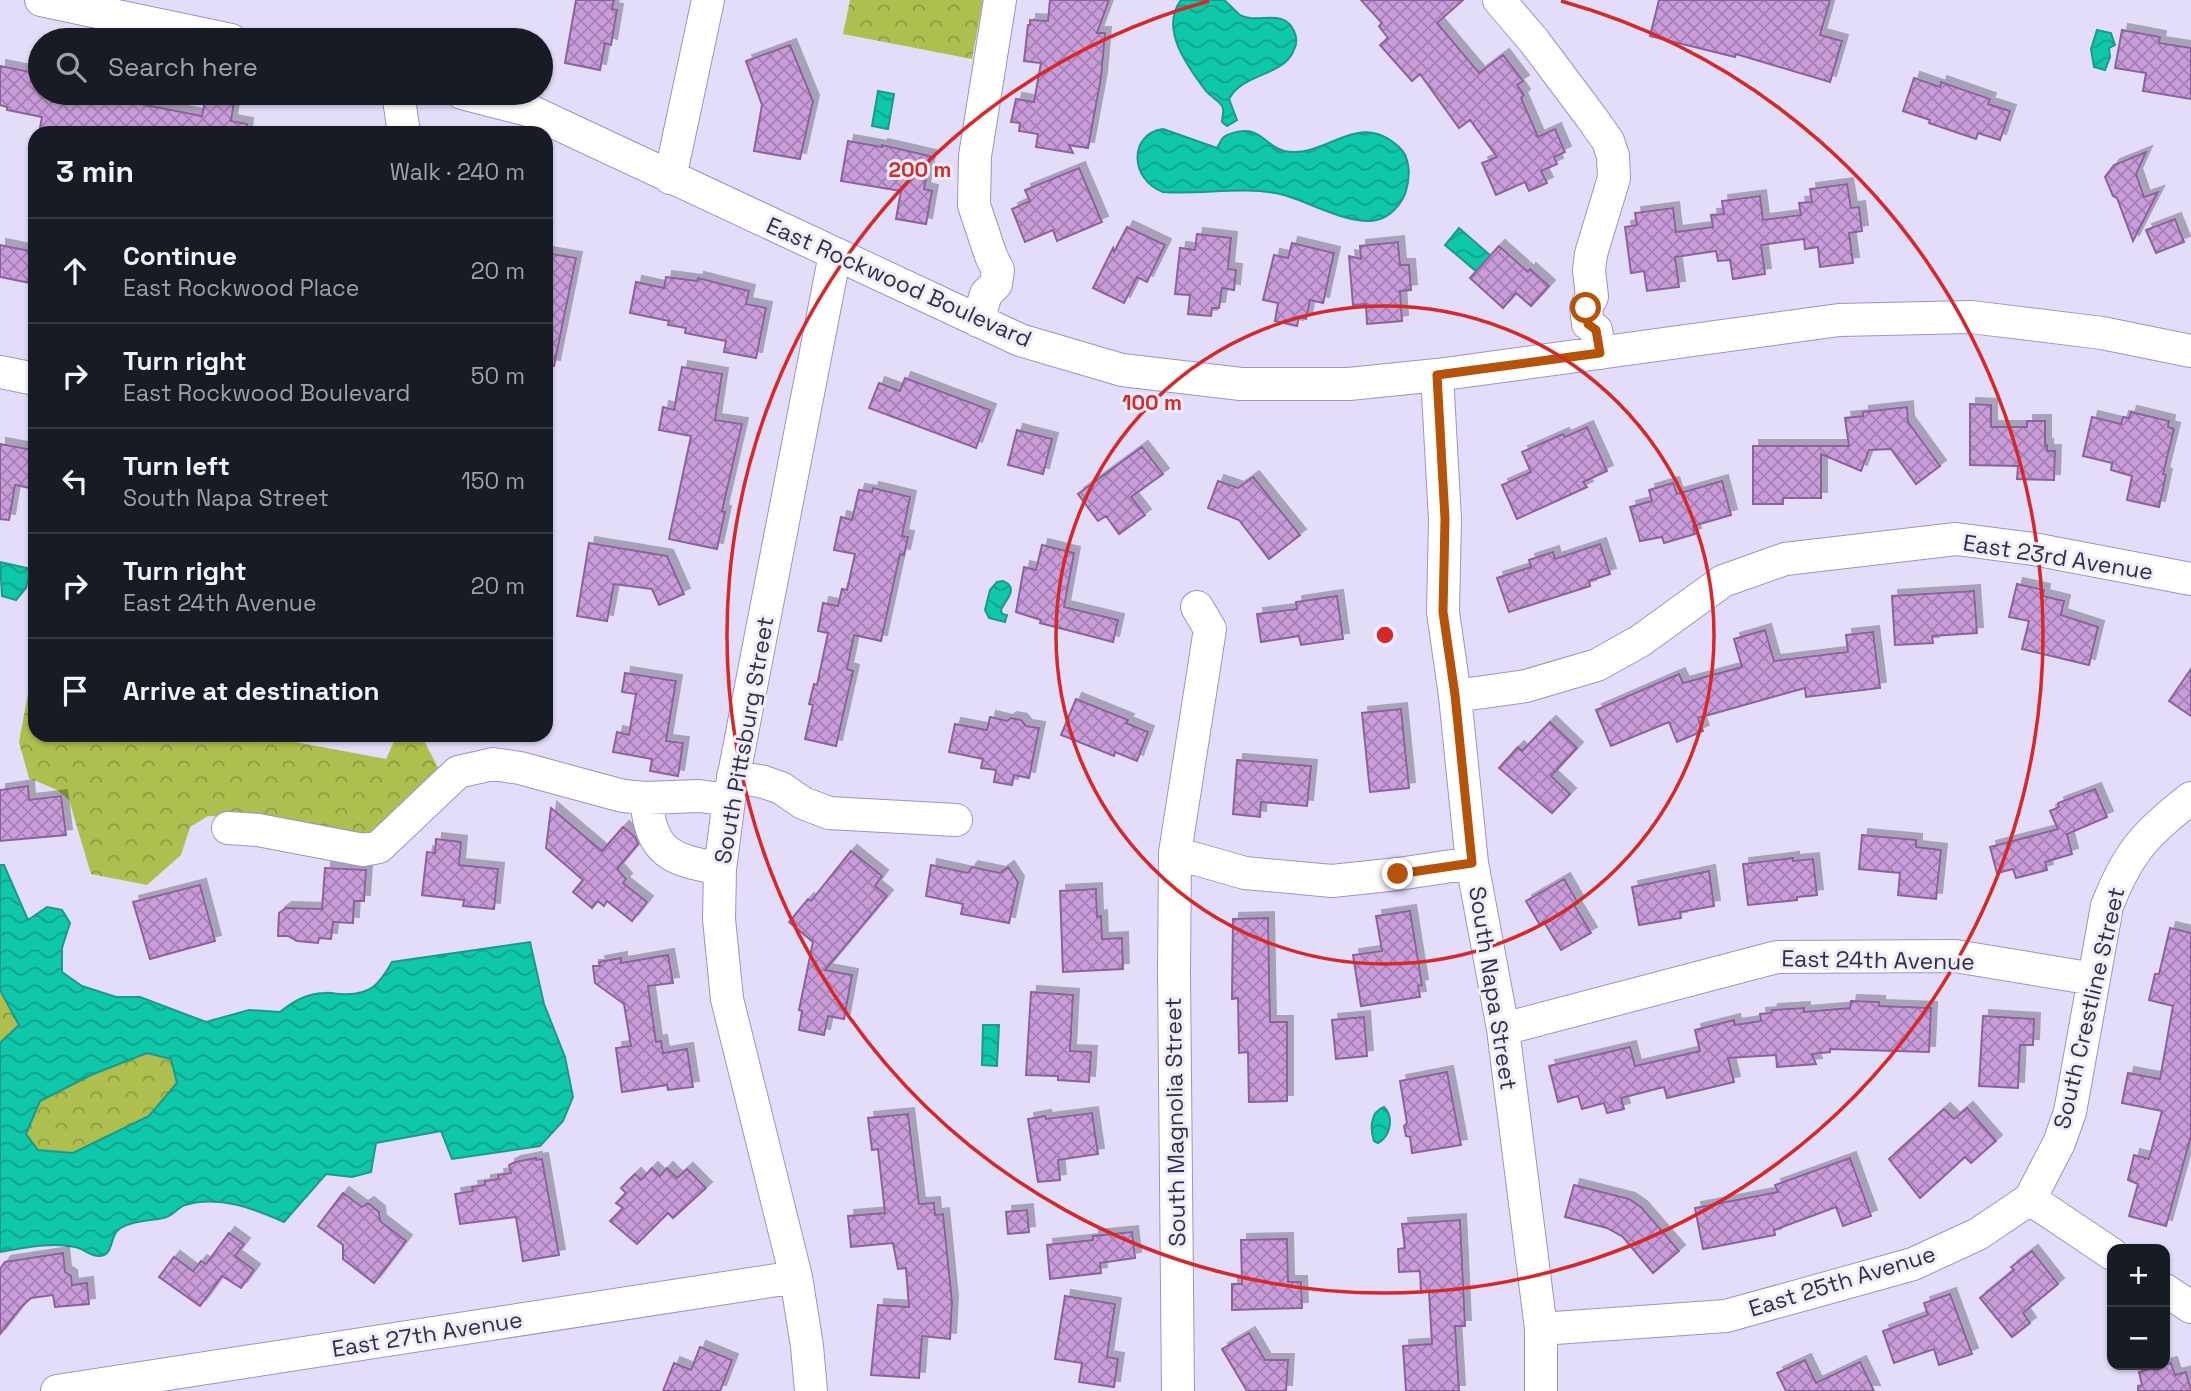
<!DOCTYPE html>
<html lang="en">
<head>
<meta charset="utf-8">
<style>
	:root { --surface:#171b24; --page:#242831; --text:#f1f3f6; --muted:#9ea1a6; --line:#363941 }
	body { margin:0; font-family:"Space Grotesk",sans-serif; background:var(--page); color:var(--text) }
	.controls { position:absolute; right:21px; bottom:21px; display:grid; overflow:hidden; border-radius:14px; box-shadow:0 2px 5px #0004 }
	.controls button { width:63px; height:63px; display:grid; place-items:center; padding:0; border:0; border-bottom:2px solid var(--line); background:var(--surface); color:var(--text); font:35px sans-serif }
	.stop { position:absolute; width:21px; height:21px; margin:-16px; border:5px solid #b45309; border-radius:50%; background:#fff }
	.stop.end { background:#b45309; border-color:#fff; box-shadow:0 2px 7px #0008 }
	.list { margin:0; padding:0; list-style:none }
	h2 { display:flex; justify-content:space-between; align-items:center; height:91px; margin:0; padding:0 28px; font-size:30px }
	h2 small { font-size:23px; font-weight:400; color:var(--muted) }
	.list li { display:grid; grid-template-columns:46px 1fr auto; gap:21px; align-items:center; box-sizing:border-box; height:105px; padding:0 28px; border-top:2px solid var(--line) }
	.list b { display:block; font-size:26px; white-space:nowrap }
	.list p { margin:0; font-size:23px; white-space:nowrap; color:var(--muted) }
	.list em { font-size:23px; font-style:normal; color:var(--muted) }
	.icon { flex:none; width:38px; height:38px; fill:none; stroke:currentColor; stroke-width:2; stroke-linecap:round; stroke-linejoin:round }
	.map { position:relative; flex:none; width:2191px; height:1391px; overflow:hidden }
	.search { position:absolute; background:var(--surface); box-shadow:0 2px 5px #0004; left:28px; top:28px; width:525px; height:77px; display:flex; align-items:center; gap:18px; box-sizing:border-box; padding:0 24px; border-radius:38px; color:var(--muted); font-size:26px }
	.panel { position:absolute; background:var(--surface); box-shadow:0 2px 5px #0004; left:28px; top:126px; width:525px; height:616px; border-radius:21px }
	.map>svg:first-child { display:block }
	.forest { fill:url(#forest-crowns) }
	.water { fill:url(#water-waves); stroke:#1a998c; stroke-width:2; fill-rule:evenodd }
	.building { fill:url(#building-cross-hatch); stroke:#8b629b; stroke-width:2; filter:url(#shadow) }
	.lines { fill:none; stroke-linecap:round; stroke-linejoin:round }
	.minor-casing { stroke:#a18fd0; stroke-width:34 }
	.minor { stroke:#fff; stroke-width:32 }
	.route { stroke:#b45309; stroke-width:9 }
	.ring { fill:none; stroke:#d62828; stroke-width:3.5 }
	.labels { text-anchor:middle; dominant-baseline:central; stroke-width:6; stroke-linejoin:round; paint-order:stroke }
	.street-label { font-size:23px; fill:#352e49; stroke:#f0edfb }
	.centre { fill:#d62828; stroke:#f0edfb; stroke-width:3.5 }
	.ring-label { font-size:21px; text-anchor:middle; font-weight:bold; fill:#d62828; stroke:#f0edfb; stroke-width:6; stroke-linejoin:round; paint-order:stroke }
</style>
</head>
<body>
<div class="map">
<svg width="2191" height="1391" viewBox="0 0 2191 1391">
	<defs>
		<pattern id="forest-crowns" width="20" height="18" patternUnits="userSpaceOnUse" patternTransform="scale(1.75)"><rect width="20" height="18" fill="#aebe4f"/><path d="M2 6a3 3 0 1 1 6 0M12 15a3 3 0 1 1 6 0" fill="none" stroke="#8e9b44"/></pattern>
		<pattern id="water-waves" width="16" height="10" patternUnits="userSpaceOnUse" patternTransform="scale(1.75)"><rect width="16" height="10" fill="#0fc7a9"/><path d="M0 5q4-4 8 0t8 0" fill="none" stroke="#0fa28c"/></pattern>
		<pattern id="building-cross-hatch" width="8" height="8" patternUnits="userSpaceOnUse" patternTransform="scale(1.75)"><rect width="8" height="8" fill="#c99dd9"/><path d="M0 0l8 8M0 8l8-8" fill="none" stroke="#a480b2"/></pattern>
		<filter id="shadow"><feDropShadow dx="6" dy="-6" stdDeviation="0" flood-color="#0004"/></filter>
	</defs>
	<rect width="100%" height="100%" fill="#e4ddf9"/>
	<path class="forest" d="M850 0H983L972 59 843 34Z
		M35 656V735H258L386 759 397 735H421L442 775 380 831 361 841 234 817 208 816 190 827 181 855 147 885 91 874 69 800 57 790 29 778 19 742Z
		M0 990 19 1025 0 1043Z
		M148 1053 171 1059 177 1083 149 1115 73 1153 38 1150 26 1134 40 1101 91 1075Z"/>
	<path class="water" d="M1181 0H1224C1229 4 1235 11 1240 15 1258 25 1283 7 1294 31 1298 39 1297 45 1293 52 1282 76 1243 73 1229 99L1237 120 1227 126 1222 122C1222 117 1225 110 1222 106 1219 101 1210 96 1206 91 1188 67 1159 29 1181 0Z
		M2097 30 2111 33 2115 45 2109 48 2110 57 2105 70 2094 67 2091 49Z
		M878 91 894 94 888 129 872 126Z
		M1163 129 1217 148C1219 145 1220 142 1222 139 1226 133 1245 129 1252 132 1266 136 1272 152 1294 152 1332 152 1360 111 1399 147 1411 158 1410 177 1406 191 1402 204 1390 217 1377 220 1348 226 1309 201 1280 194 1242 186 1201 195 1163 192 1130 180 1128 134 1163 129Z
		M1459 228 1491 256 1477 272 1445 245Z
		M0 562 31 569 26 588 16 600 2 596Z
		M1003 581C1020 588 1005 600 1001 610L1002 614 1007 615 1005 622 989 618 985 610 990 590 997 582Z
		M0 865H4L28 920 47 907 62 910 70 923 62 948V972L82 986 116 997H140L206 1022 249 1010 280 1012C292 1002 308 993 325 993 330 992 336 994 341 994 370 996 379 985 392 962L530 942 544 1004 565 1057 573 1097 563 1121 540 1146 452 1159 441 1131 376 1143 371 1172 352 1177 326 1174 284 1222C253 1208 219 1195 185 1205 176 1208 173 1217 163 1218 150 1221 126 1221 117 1231 110 1239 113 1255 100 1256 91 1257 83 1248 75 1247 50 1242 25 1248 0 1252V1043L19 1025 0 990ZM147 1053 171 1059 177 1083 149 1116 73 1153 38 1150 26 1134 40 1101 91 1075Z
		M983 1025H999L997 1066 982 1065Z
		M1384 1107C1394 1117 1391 1136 1378 1143L1374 1141C1370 1129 1370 1112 1384 1107Z"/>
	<path class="building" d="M576 0H614L612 9 617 10 611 45 605 43 600 70 565 63Z
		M1050 0H1109L1097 33H1105L1101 78 1088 148 1069 145 1073 153 1036 147 1038 134 1019 131 1020 123 1011 122 1016 99 1034 102 1041 63 1024 61 1028 25H1030V20L1048 21Z
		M1361 0H1463L1437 23 1479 73 1503 55 1523 81 1517 85 1524 95 1521 98 1538 137 1555 129 1565 152 1554 157 1557 164 1541 171 1547 183 1529 191 1525 182 1496 195 1482 163 1497 157 1470 120 1459 128 1420 74 1412 81 1380 45 1388 38 1379 26 1382 23Z
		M1659 0H1830L1820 35 1842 41 1830 82 1736 54 1735 57 1650 36Z
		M2122 30 2160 37 2159 43 2191 48V99L2143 91 2146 73 2115 68Z
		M790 45 813 101 800 159 754 151 762 105 746 61Z
		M0 66 40 74V93H142L140 104 202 116 206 96 234 102 231 121 247 124 246 133H39L42 117 7 110V107L0 105Z
		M1914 78 1940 87 1941 82 1990 99 1988 104 2010 111 2000 140 1978 133 1976 139 1929 123 1930 120 1903 111Z
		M848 141 882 147V145L930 156 924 189 932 191 926 224 896 219 901 191 841 181Z
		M2146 152 2136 174 2144 197 2158 192 2133 241 2117 198 2113 196 2105 177 2114 165Z
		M1079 168 1102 222 1057 241 1053 230 1025 242 1012 209 1030 201 1025 190Z
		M1847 184 1851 208 1859 207 1862 231 1849 233 1853 263 1820 267 1818 247 1805 249 1804 239 1761 245 1765 274 1733 279 1730 260 1718 261 1716 251 1675 257 1679 287 1647 291 1644 271 1631 273 1625 227 1637 225 1635 213 1673 208 1676 232 1713 227 1711 215 1724 214 1722 201 1760 196 1763 220 1801 215 1799 203 1812 202 1810 189Z
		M2175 219 2184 242 2156 253 2146 230Z
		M1127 227 1165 245 1147 282 1137 277 1124 303 1093 288 1113 248 1114 252Z
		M1197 234 1231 238 1228 269 1236 270 1234 290 1222 288 1219 308H1212L1211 316 1188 314 1190 295 1175 294 1180 248 1195 250Z
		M1398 242 1400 265H1409L1411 290 1400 291 1402 321 1367 324 1366 304 1353 305 1349 256 1361 259 1360 246Z
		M1292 243 1334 253 1323 303 1310 300 1306 319 1299 317 1297 326 1275 321 1278 303 1263 300 1274 255 1288 258Z
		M0 245 35 252V284L0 277Z
		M1499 246 1528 272 1530 269 1549 286 1531 306 1516 293 1503 308 1470 278Z
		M546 253 576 258 554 366 546 365Z
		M666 277 697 281 698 278 749 291 746 304 766 308 756 358 724 352 726 341 685 333 686 328 668 325 669 321 630 313 636 282 664 288Z
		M682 367 722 374 715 420 742 424 722 511 725 512 717 549 669 539 691 436 659 430 663 407 674 410Z
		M905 378 990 410 976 448 869 408 879 383 900 391Z
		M1970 404 1991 405V427H2027V421H2045V446L2047 445V451H2055L2054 480 2017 479 2018 466 1970 465Z
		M1907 407 1908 422 1940 466 1916 484 1891 449 1869 450 1861 471 1821 454V498H1783V504H1753V446H1849L1845 418 1863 416V412Z
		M2131 412 2169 421 2168 427 2174 429 2163 474 2166 475 2159 507 2127 500 2132 476 2111 470 2112 463 2083 456 2092 417 2121 424 2123 417 2129 418Z
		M1587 427 1607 471 1583 482 1587 487 1517 519 1502 485 1531 472 1522 452 1563 434 1565 437Z
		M1017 430 1052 439 1043 474 1008 465Z
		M0 444 33 450 30 465 35 466V489L15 485 9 520 0 519Z
		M1142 447 1163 474 1131 497 1145 515 1119 534 1106 516 1098 521 1078 494Z
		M1253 477 1300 535 1269 559 1239 520 1208 508 1218 481 1238 488Z
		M1722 481 1731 515 1693 526 1695 534 1664 543 1662 537 1640 541 1630 507 1652 501 1649 490 1673 483 1677 494Z
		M873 488 910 497 902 536 908 537 904 555 900 554 881 641 854 635 847 669 853 671 836 746 805 739 813 705 809 704 814 684 817 685 828 633 818 631 823 603 838 606 842 589 847 590 855 554 834 550 841 517 852 520 859 490 872 492Z
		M589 543 667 556 684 594 659 605 652 589 614 584 607 621 577 616Z
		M1600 544 1610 574 1589 581 1590 586 1509 612 1497 578 1531 567 1529 560 1553 552 1555 559Z
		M1042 545 1074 553 1064 607 1118 620 1113 642 1040 623 1041 620 1016 612 1024 567 1036 570Z
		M2017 584 2044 590 2043 596 2064 601 2061 615 2098 627 2089 665 2022 649 2029 621 2009 617Z
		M1974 591 1977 633 1932 636 1933 643 1895 645 1892 596Z
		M1337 596 1343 639 1301 645 1299 636 1261 642 1257 614 1297 609 1296 602Z
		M1765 630 1774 661 1848 652 1846 635 1873 632 1880 688 1806 697 1805 688 1698 718 1703 731 1677 742 1669 722 1611 746 1596 710 1679 674 1683 683 1742 667 1734 639Z
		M2191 669V716L2169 701Z
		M625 673 676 681 666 741 683 743 678 776 650 771 652 759 613 752 617 732 629 735 636 694 622 692Z
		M1076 699 1128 720 1126 723 1148 732 1137 761 1115 752 1114 756 1061 735Z
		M1401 709 1409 788 1370 792 1362 713Z
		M990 717 1007 721 1011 718 1021 720 1026 726 1039 728 1029 778 1014 775 1012 785 994 782 996 770 981 768 983 759 949 752 955 724 987 730Z
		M1550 722 1577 748 1551 776 1570 794 1552 813 1499 768 1518 747 1522 751Z
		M1237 760 1311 766 1307 806 1261 802 1260 817 1233 814Z
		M28 786 29 800 61 796 66 835 0 841V790Z
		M2095 789 2107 817 2067 834 2072 854 2045 862 2047 870 2016 878 2013 869 1997 873 1990 847 2058 829 2050 811 2059 807 2058 803Z
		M551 808 602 851 623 827 635 837 638 844 617 869 626 879 623 883 647 902 632 921 607 901 604 906 598 901 592 908 573 892 583 880 546 848Z
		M1862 835 1916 840V847L1941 850 1936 899 1898 895 1900 873 1859 869Z
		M436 839 461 842 459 865 498 869 494 909 463 906 464 900 422 895 427 852 435 853Z
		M851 851 882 876 875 886 887 896 825 970 852 975 844 1019 828 1016 824 1035 799 1030 802 1011 799 1010 813 942 789 922 808 899 811 901Z
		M1793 858V861L1813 859 1817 895 1797 897V900L1748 905 1743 864Z
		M931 865 968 873 972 867 1000 873 1008 867 1018 882 1009 923 961 914 963 904 926 896Z
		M325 868 366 870 364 901H354L353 923 333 922 331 939 319 938 318 943 297 941 288 936H278L279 913 286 908 322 909Z
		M1709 871 1714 906 1680 912 1681 918 1639 925 1632 887Z
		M1564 879 1578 903 1574 905 1591 933 1561 950 1544 922 1540 925 1526 901Z
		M200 885 215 941 150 959 133 902Z
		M1096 889 1097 917 1101 916 1102 939 1122 938 1123 969 1063 972 1060 891Z
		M1410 911 1422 985 1418 986 1420 997 1361 1006 1353 955 1382 951 1376 916Z
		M1268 918 1270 1022H1287V1101L1249 1102 1248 1052 1239 1053 1238 998 1232 999 1233 919Z
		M2170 928 2191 933V1136L2166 1226 2129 1216 2138 1184 2128 1180 2134 1155 2149 1159 2162 1111 2122 1103 2128 1073 2160 1079 2173 1006 2149 1000 2155 974H2159Z
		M668 955 673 983 648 986 656 1042 661 1041 663 1053 687 1049 693 1087 668 1090 667 1085 622 1092 616 1048 631 1046 624 1004 595 983 593 966H600L599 962 621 958V963Z
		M1031 992 1073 995 1070 1051 1091 1052 1089 1082 1058 1080V1076L1026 1075Z
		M1851 1001 1879 1002V1006L1931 1008 1929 1052 1830 1049V1052L1812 1054 1816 1064 1777 1067 1776 1055 1728 1058 1734 1082 1667 1098 1664 1087 1621 1098 1624 1109 1607 1113 1604 1103 1582 1109 1578 1096 1558 1102 1549 1066 1630 1047 1635 1066 1700 1051 1695 1030 1734 1020 1735 1025 1761 1021 1760 1014 1771 1013 1772 1010 1804 1008V1012L1850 1008Z
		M1983 1016 2034 1019 2033 1045H2020L2018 1088 1979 1086Z
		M1364 1017 1367 1056 1336 1059 1332 1020Z
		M1447 1072 1461 1145 1412 1153 1410 1137 1406 1136 1404 1126 1407 1123 1400 1081Z
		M1967 1108 1996 1141 1971 1163 1965 1157 1920 1198 1889 1159 1944 1109 1954 1119Z
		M1092 1113 1098 1154 1058 1160 1060 1180 1038 1182 1028 1119 1045 1116 1046 1119Z
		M908 1114 919 1204 934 1203 935 1215 943 1214 952 1302 950 1339 922 1336 919 1378 871 1375 878 1305 909 1307 906 1268 898 1269 893 1243 851 1247 848 1216 885 1213 878 1149 872 1150 868 1118Z
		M536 1158V1160L542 1159 559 1255 523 1261 516 1217 460 1224 455 1194 473 1191 472 1187 485 1185V1181L499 1179 498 1175 511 1173 509 1165 515 1162Z
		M1850 1158 1871 1216 1843 1226 1836 1207 1774 1230 1775 1235 1703 1249 1695 1208 1778 1192 1775 1185Z
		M652 1168 660 1176 667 1168 677 1178 687 1169 706 1188 673 1218 668 1213 637 1244 610 1221 623 1208 616 1203 626 1193 621 1188 635 1174 641 1180Z
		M1574 1185 1629 1199 1641 1207 1679 1251 1653 1273 1623 1237 1607 1228 1565 1217Z
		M343 1193 362 1207 368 1203 379 1212 380 1221 406 1241 374 1283 343 1259V1245L318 1226Z
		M1027 1210 1029 1232 1008 1234 1006 1212Z
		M1460 1220 1465 1326H1455L1459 1391H1406L1403 1346 1432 1344 1429 1291 1421 1292 1420 1271 1399 1272 1398 1249 1405 1248 1402 1224Z
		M1132 1232 1135 1258 1100 1263 1101 1273 1050 1279 1047 1245 1093 1240V1236Z
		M229 1233 244 1244 235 1256 254 1270 241 1288 222 1276 200 1306 159 1277 174 1257 193 1271 201 1261 206 1264Z
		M1287 1239 1288 1282H1301L1302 1308 1232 1310V1284H1242L1241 1240Z
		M2032 1251 2058 1284 2023 1313 2030 1323 2012 1337 1980 1298 2014 1270 2011 1267Z
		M63 1253 65 1272 71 1276 72 1285 87 1283 89 1304 55 1307 53 1295 31 1298 22 1306 0 1334V1269L5 1262Z
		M1950 1294 1972 1354 1939 1365 1934 1349 1894 1363 1883 1331 1928 1315 1924 1303Z
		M1065 1296 1115 1304 1107 1357 1118 1359 1114 1387 1079 1382 1082 1363 1055 1359Z
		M1249 1333 1265 1360H1288L1286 1391H1247L1222 1349Z
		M700 1347 732 1360 720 1391H663L674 1363 691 1370Z
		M1805 1360 1816 1383 1860 1362 1874 1391H1786L1777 1373Z
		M2171 1363 2175 1375 2186 1372 2191 1391H2138V1386L2142 1385 2139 1372Z"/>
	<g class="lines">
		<defs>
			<path id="minor" d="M41 0 231 40
				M1499 0 1534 41 1591 117 1608 141 1613 156 1614 178 1591 254 1589 270 1592 297 1586 308 1588 324 1596 330 1600 353
				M398 93 404 133
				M462 93 528 110 1020 340 1122 370 1241 384H1349L1437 375 1839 320 1971 317 2102 333 2191 351
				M670 178 708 0
				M978 321 986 294 996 284 998 270 991 256 974 205 975 156 1000 0
				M0 372 35 379
				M1437 375 1445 519 1443 612 1455 696 1472 863 1503 1029 1541 1329V1391
				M1455 696 1526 686 1597 665 1640 641 1723 581 1785 559 1956 539 2033 549 2191 579
				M733 776 764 782 781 788 803 803 829 813 956 820
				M646 798C651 854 670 859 720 869
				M228 828 258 830 363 850 379 847 458 772 493 764 520 768 623 796 646 798 699 796 729 800
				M1175 853 1245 873 1332 881 1398 874 1472 863
				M1503 1029 1777 957 1955 956 2094 979
				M2030 1199 2112 1254
				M2165 1290 2191 1307
				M1541 1329 1726 1316 1913 1264 1978 1234 2030 1199 2059 1143 2070 1112 2107 906C2128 852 2146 833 2191 798
				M57 1391 796 1277
				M811 1391 807 1346 796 1277 727 999 719 919 720 869 729 800 835 254
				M1178 1391 1174 972 1175 853 1210 629 1197 607"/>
		</defs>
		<use href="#minor" class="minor-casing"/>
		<use href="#minor" class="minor"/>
	</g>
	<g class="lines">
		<path class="route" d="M1398 874 1472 863 1455 695 1443 612 1445 519 1437 375 1600 353 1596 330 1588 324 1586 308"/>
	</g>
	<g class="ring">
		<circle cx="1385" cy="635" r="329"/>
		<path d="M1561 1A658 658 0 1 1 1209 1"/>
	</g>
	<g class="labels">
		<g class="street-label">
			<text transform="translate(899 282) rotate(24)">East Rockwood Boulevard</text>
			<text transform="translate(2058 557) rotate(9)">East 23rd Avenue</text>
			<text transform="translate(744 740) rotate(-80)">South Pittsburg Street</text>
			<text transform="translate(1878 960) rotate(1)">East 24th Avenue</text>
			<text transform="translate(1493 988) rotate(81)">South Napa Street</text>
			<text transform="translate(2089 1008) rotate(-77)">South Crestline Street</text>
			<text transform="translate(1175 1122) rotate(-91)">South Magnolia Street</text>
			<text transform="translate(1842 1281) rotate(-17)">East 25th Avenue</text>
			<text transform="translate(427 1334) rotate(-9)">East 27th Avenue</text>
		</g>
	</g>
	<circle cx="1385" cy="635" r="10" class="centre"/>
	<g class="ring-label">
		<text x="920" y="177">200 m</text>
		<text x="1152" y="410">100 m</text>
	</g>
</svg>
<div class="controls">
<button>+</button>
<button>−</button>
</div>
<div class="stop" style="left:1586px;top:308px"></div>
<div class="stop end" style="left:1398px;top:874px"></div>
<div class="search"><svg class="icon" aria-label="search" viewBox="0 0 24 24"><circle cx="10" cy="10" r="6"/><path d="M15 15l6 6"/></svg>Search here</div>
<section class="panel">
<h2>3 min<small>Walk · 240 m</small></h2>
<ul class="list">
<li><svg class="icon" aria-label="ahead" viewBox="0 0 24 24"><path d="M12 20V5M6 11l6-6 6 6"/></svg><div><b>Continue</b><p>East Rockwood Place</p></div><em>20 m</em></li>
<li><svg class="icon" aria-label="right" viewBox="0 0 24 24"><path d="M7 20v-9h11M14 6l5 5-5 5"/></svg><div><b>Turn right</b><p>East Rockwood Boulevard</p></div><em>50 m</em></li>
<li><svg class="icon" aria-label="left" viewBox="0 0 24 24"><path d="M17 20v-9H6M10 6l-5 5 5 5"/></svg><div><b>Turn left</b><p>South Napa Street</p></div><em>150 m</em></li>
<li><svg class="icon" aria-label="right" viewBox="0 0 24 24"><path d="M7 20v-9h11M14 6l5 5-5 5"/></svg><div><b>Turn right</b><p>East 24th Avenue</p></div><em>20 m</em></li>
<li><svg class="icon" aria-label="arrive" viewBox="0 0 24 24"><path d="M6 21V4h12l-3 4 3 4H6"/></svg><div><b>Arrive at destination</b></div></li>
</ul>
</section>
</div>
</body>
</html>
